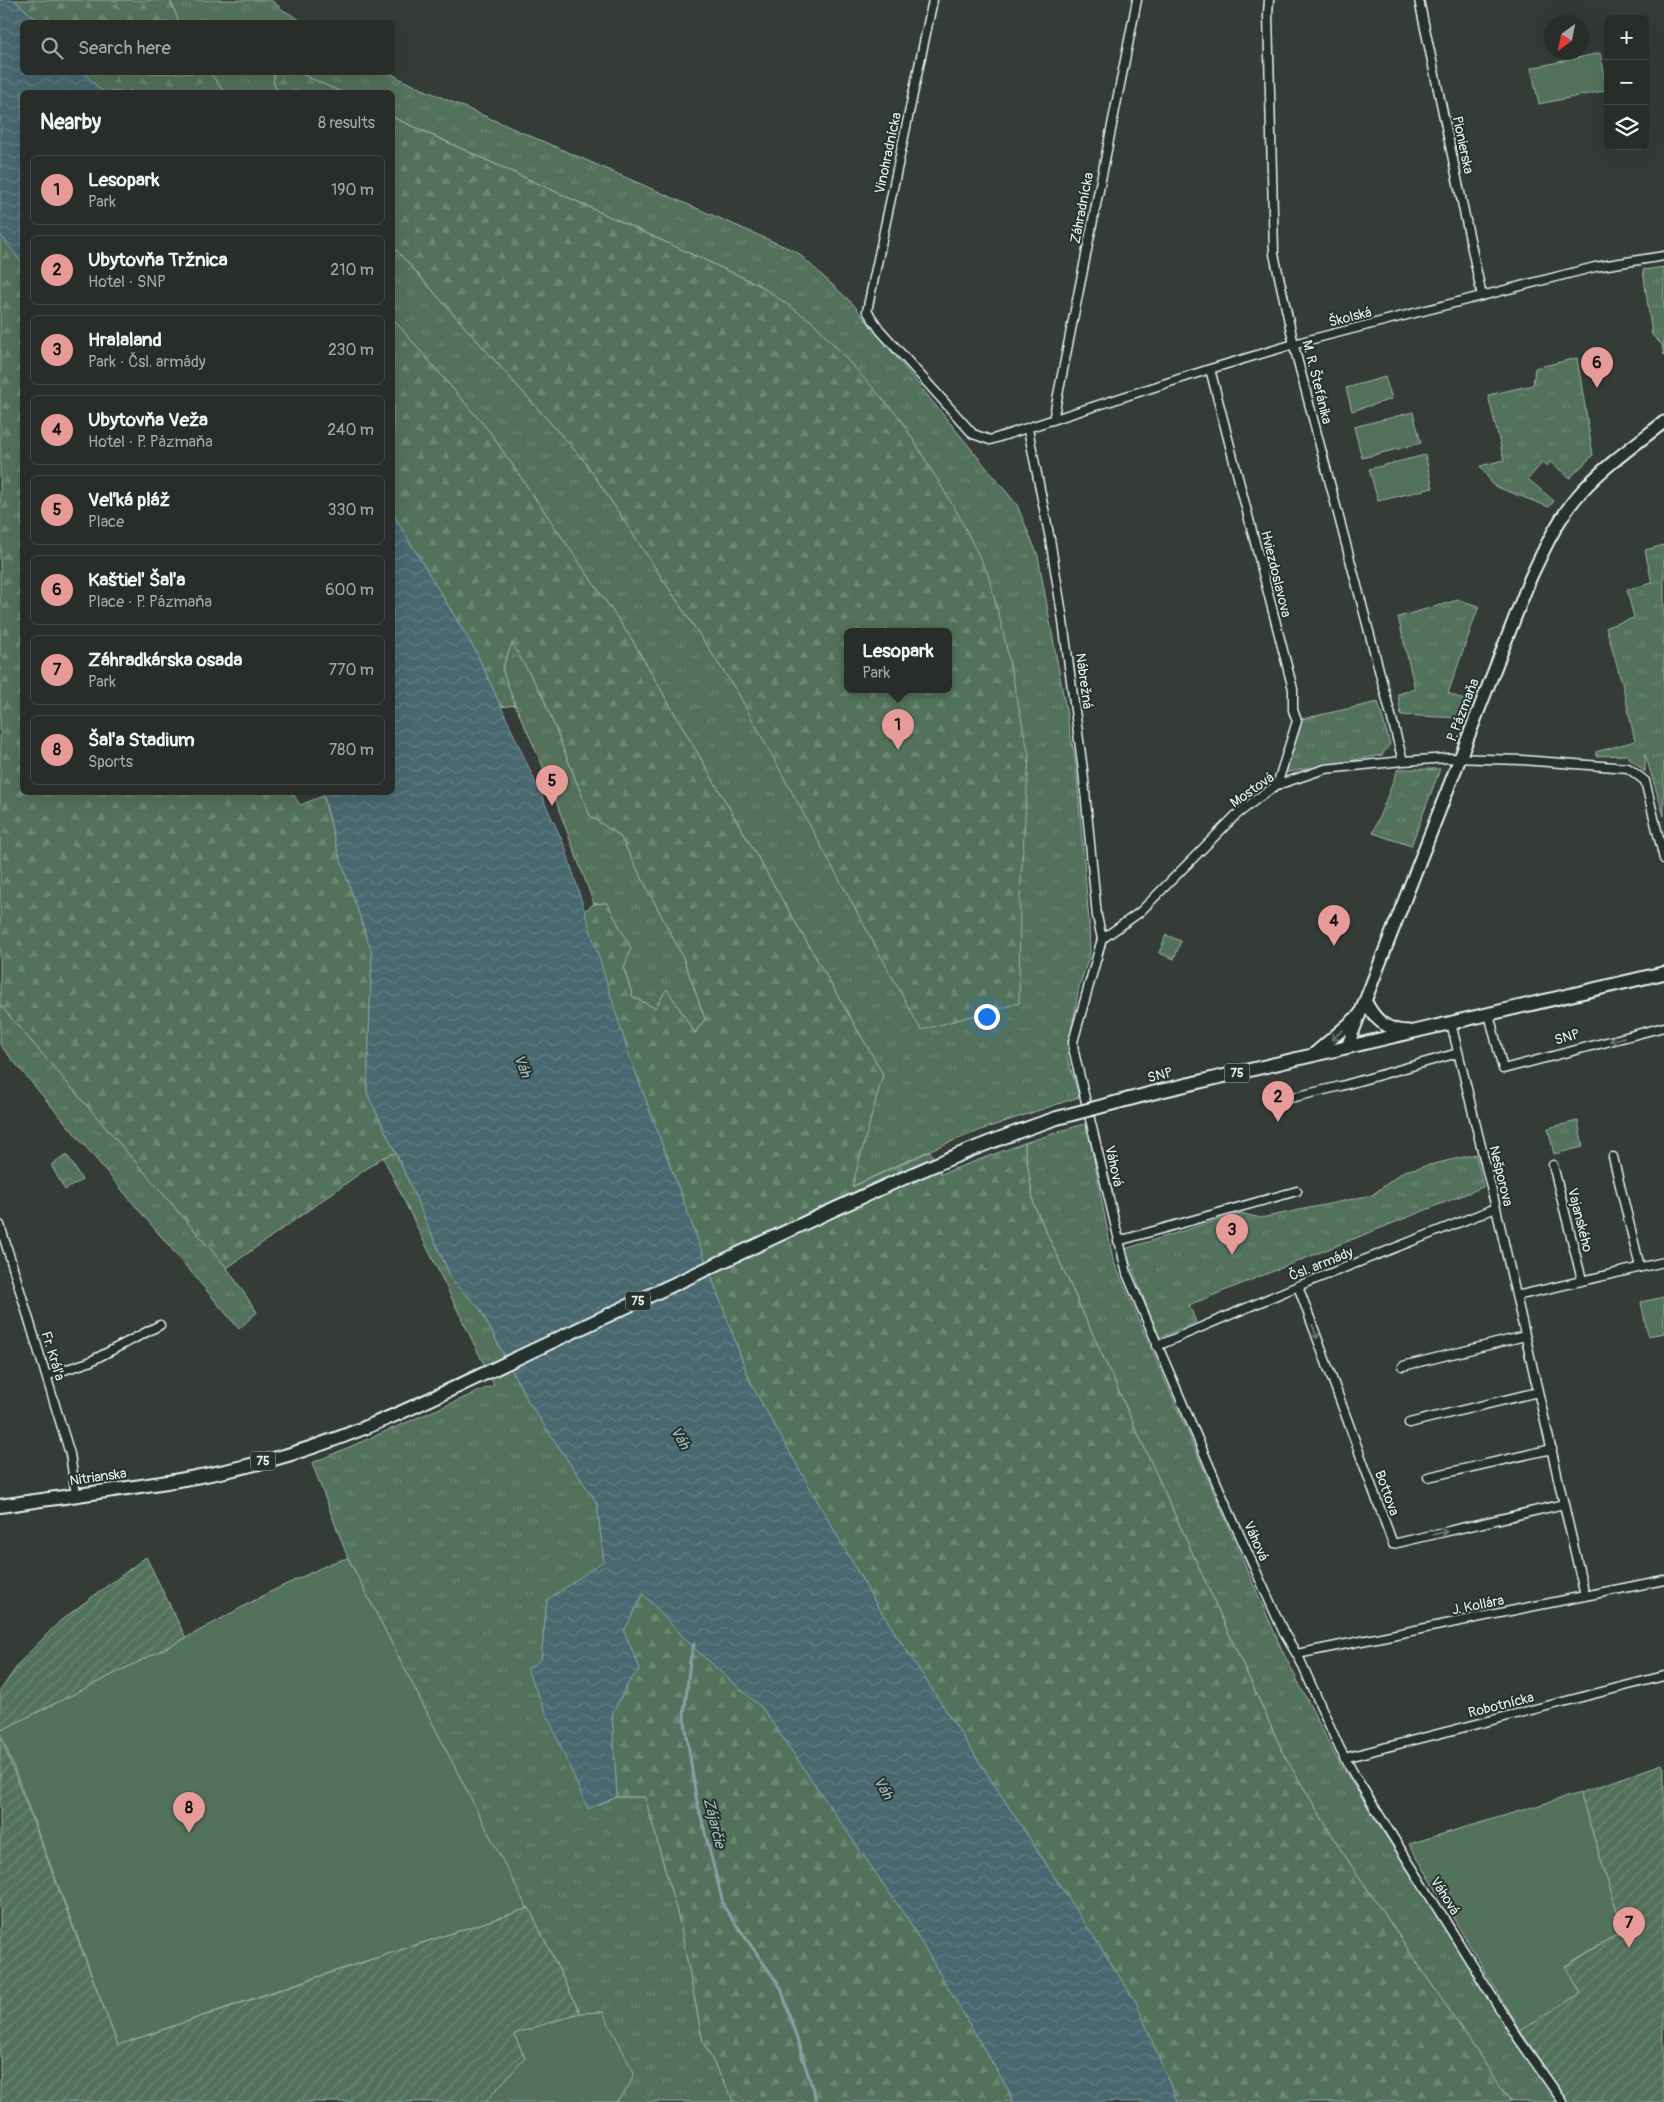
<!DOCTYPE html>
<html lang="en">
<head>
<meta charset="utf-8">
<style>
	:root { --surface:#282d29; --page:#343935; --text:#f1f3f6; --muted:#a5a8a8; --line:#444946; --accent:#e69b98 }
	body { margin:0; font-family:Pangolin,sans-serif; background:var(--page); color:var(--text) }
	.controls { position:absolute; right:15px; top:15px; display:grid; overflow:hidden; border-radius:8px; box-shadow:0 5px 20px #0002 }
	.controls button { width:45px; height:45px; display:grid; place-items:center; padding:0; border:0; border-bottom:1px solid var(--line); background:var(--surface); color:var(--text); font:25px sans-serif }
	.compass { position:absolute; left:1544px; top:15px; width:45px; height:45px; border-radius:50%; background:var(--surface); box-shadow:0 5px 20px #0002; rotate:213deg }
	.you { position:absolute; left:986px; top:1016px; width:18px; height:18px; margin:-12px; border:4px solid #fff; border-radius:50%; background:#1a73e8; box-shadow:0 0 0 8px #1a73e833 }
	.badge { display:grid; place-items:center; width:32px; height:32px; border-radius:50%; background:var(--accent); color:#111; font-size:16px; font-weight:700 }
	.pin { position:absolute; translate:-50% -41px; filter:drop-shadow(0 1px 2px #0008) }
	.pin::after { content:''; position:absolute; top:26px; width:18px; height:15px; background:inherit; clip-path:polygon(0 0,100% 0,50% 100%) }
	.popup { position:absolute; left:844px; top:628px; width:108px; height:65px; box-sizing:border-box; display:grid; place-content:center; border-radius:8px; background:var(--surface); filter:drop-shadow(0 1px 4px #0005); font-size:16px; white-space:nowrap; color:var(--muted) }
	.popup b { font-size:19px; color:var(--text) }
	.popup::after { content:''; position:absolute; left:50%; top:100%; margin-left:-10px; border:10px solid transparent; border-top-color:var(--surface) }
	.list { margin:0; padding:0; list-style:none }
	h2 { display:flex; justify-content:space-between; align-items:center; height:65px; margin:0; padding:0 20px; font-size:21px }
	h2 small { font-size:16px; font-weight:400; color:var(--muted) }
	.list li { display:grid; grid-template-columns:32px 1fr auto; gap:15px; align-items:center; box-sizing:border-box; height:70px; margin:0 10px 10px; padding:0 10px; border:1px solid var(--line); border-radius:8px }
	.list b { display:block; font-size:19px; white-space:nowrap }
	.list p { margin:0; font-size:16px; white-space:nowrap; color:var(--muted) }
	.list em { font-size:16px; font-style:normal; color:var(--muted) }
	.icon { flex:none; width:28px; height:28px; fill:none; stroke:currentColor; stroke-width:2; stroke-linecap:round; stroke-linejoin:round }
	.map { position:relative; flex:none; width:1664px; height:2102px; overflow:hidden }
	.search { position:absolute; background:var(--surface); box-shadow:0 5px 20px #0002; left:20px; top:20px; width:375px; height:55px; display:flex; align-items:center; gap:12px; box-sizing:border-box; padding:0 18px; border-radius:8px; color:var(--muted); font-size:19px }
	.panel { position:absolute; background:var(--surface); box-shadow:0 5px 20px #0002; left:20px; top:90px; width:375px; height:705px; border-radius:8px }
	.map>svg:first-child { display:block }
	.grass { fill:url(#grass-tufts); stroke:#9eb2aa }
	.forest { fill:url(#forest-firs); stroke:#9eb2aa; fill-rule:evenodd }
	.garden { fill:url(#garden-furrows); stroke:#9eb2aa }
	.pitch { fill:#53725b; stroke:#9eb2aa }
	.water { fill:url(#water-waves); stroke:#899fa6 }
	.lines { fill:none; stroke-linecap:round; stroke-linejoin:round }
	.stream { stroke:#899fa6; stroke-width:3 }
	.minor-casing { stroke:#e8f1f8; stroke-width:11 }
	.secondary-casing { stroke:#e8f1f8; stroke-width:15 }
	.primary-casing { stroke:#e8f1f8; stroke-width:16 }
	.minor { stroke:#26332d; stroke-width:8 }
	.secondary { stroke:#26332d; stroke-width:11 }
	.primary { stroke:#26332d; stroke-width:12 }
	.primary-bridge-casing { stroke:#e8f1f8; stroke-width:16; stroke-linecap:butt }
	.primary-bridge { stroke:#26332d; stroke-width:12 }
	.oneway { stroke:#6a7674 }
	.labels { text-anchor:middle; dominant-baseline:central; stroke-width:4; stroke-linejoin:round; paint-order:stroke }
	.shield { fill:#26332d; stroke:#aeb8bb; stroke-width:1 }
	.shield-label { font-size:12px; font-weight:bold; fill:#e8f1f8 }
	.street-label { font-size:14px; fill:#e8f1f8; stroke:#26332d }
	.water-label { font-size:15px; font-style:italic; fill:#a8bac2; stroke:#26332d }
</style>
</head>
<body>
<div class="map">
<svg width="1664" height="2102" viewBox="0 0 1664 2102">
	<defs>
		<pattern id="grass-tufts" width="24" height="20" patternUnits="userSpaceOnUse" patternTransform="scale(1.25)"><rect width="24" height="20" fill="#53725b"/><path d="M3 7l-1-3M5 7V3M7 7l1-3M15 17l-1-3M17 17v-4M19 17l1-3" fill="none" stroke="#6c8773"/></pattern>
		<pattern id="forest-firs" width="22" height="20" patternUnits="userSpaceOnUse" patternTransform="scale(1.25)"><rect width="22" height="20" fill="#53725b"/><path d="M5 1l3.5 6h-7zM16 11l3.5 6h-7z" fill="#6c8773"/></pattern>
		<pattern id="garden-furrows" width="10" height="10" patternUnits="userSpaceOnUse" patternTransform="scale(1.25)"><rect width="10" height="10" fill="#53725b"/><path d="M-1 1l2-2M0 10L10 0M9 11l2-2" fill="none" stroke="#6c8773"/></pattern>
		<pattern id="water-waves" width="16" height="10" patternUnits="userSpaceOnUse" patternTransform="scale(1.25)"><rect width="16" height="10" fill="#496870"/><path d="M0 5q4-4 8 0t8 0" fill="none" stroke="#637e85"/></pattern>
	</defs>
	<rect width="100%" height="100%" fill="#353c37"/>
	<filter id="ink" filterUnits="userSpaceOnUse"><feTurbulence type="fractalNoise" baseFrequency=".02" numOctaves="2"/><feDisplacementMap in="SourceGraphic" scale="10" xChannelSelector="R" yChannelSelector="G"/><feConvolveMatrix kernelMatrix="1 2 1 2 8 2 1 2 1" color-interpolation-filters="sRGB"/></filter>
	<g filter="url(#ink)">
		<path class="grass" d="M170 0H271L283 10 304 22H179Z
			M210 73H274V85L279 92H224Z
			M299 73H390L404 81 797 252 852 303 1017 505 1038 556 1076 765 1089 922 1090 954 1079 987 1067 1056 1079 1097 989 1127 930 1150 851 1187 883 1074 631 638 489 431 393 319V246L586 463 738 693 766 743 948 689V631L759 285 393 117 392 92H341Z
			M1664 267V355L1662 345 1652 335 1643 270Z
			M1577 358 1593 455 1570 478 1550 462 1547 466 1542 463 1528 479 1554 501 1549 507 1494 486 1480 466 1504 460 1488 395 1533 385 1535 368Z
			M1664 545V816L1645 754V772L1626 755 1596 756V752L1635 741 1623 687 1606 627 1634 618 1627 590 1652 583 1645 550Z
			M1458 600 1479 606 1448 693 1466 701 1459 718 1401 715 1398 694 1415 689 1398 617Z
			M512 642 543 697 590 816 620 836 683 957 705 1019 695 1033 667 990 655 1008 633 997 624 969 630 948 607 903 594 904 542 764 515 705 502 669Z
			M1378 702 1390 744 1382 755 1284 773 1302 719Z
			M1398 769H1440L1411 846 1373 833Z
			M1166 935 1181 941 1174 959 1159 953Z
			M0 1005 227 1268 257 1312 239 1329 0 1045Z
			M1578 1121 1583 1147 1554 1154 1548 1128Z
			M1087 1123 1113 1260 1282 1650 1337 1759 1512 2035 1557 2102H1511L1341 1850 1285 1757 1034 1205 1024 1143Z
			M396 1153 453 1282 479 1307 529 1403 597 1503 604 1562 547 1600 541 1660 588 1808 617 1797H645L680 1923 703 2042 734 2102H616L629 2086 603 2012 580 2013 529 1908 527 1909 348 1558 312 1463 494 1385 383 1157Z
			M1476 1154 1483 1187 1189 1305 1196 1322 1159 1338 1125 1249 1240 1213 1261 1218 1372 1195 1404 1171Z
			M67 1155 82 1180 65 1190 51 1165Z"/>
		<path class="forest" d="M14 0H170L179 22H39Z
			M84 73H210L224 92H102Z
			M274 73H299L341 92H279L274 85Z
			M392 117 759 285 814 323 900 418 958 514 988 574 1003 631 1029 756 1020 896 1019 1003 921 1030 738 693 586 463 393 246ZM948 631V689H848V631Z
			M0 234 22 263V792H292L300 805 323 796 337 848 372 953 367 1093 396 1153 383 1157 227 1268 0 1005Z
			M393 319 489 431 631 638 883 1074 852 1187 930 1151 941 1174 1024 1143 1034 1205 1285 1757 1341 1850 1511 2102H1177L1136 2002 873 1599 751 1384 628 1052 584 911 594 904 607 903 631 948 624 969 633 997 655 1008 667 989 695 1033 705 1019 683 957 620 836 590 816 543 697 512 643 502 669 515 705 501 707 476 652 393 514Z
			M642 1593 693 1647 763 1709 910 1923 1010 2093 1012 2102H734L703 2042 680 1923 645 1797H617L612 1714 628 1683 640 1669 624 1631Z"/>
		<path class="garden" d="M146 1557 186 1638 0 1731V1691L20 1662 60 1621Z
			M0 1735 118 2045 312 1979 529 1908 580 2013 515 2034 525 2058 485 2102H0Z
			M1662 1764 1664 1768V2102H1568L1520 2030 1581 1993 1565 1967 1623 1930 1580 1793Z"/>
		<path class="pitch" d="M1600 53 1608 90 1539 104 1531 68Z
			M1385 377 1392 399 1352 411 1346 388Z
			M1413 412 1421 443 1362 458 1354 427Z
			M1425 455 1433 488 1378 501 1369 469Z
			M1664 1297V1333L1648 1336 1641 1302Z
			M348 1558 527 1908H529L286 1987 118 2045 0 1731 186 1638 268 1593 331 1563Z
			M1580 1793 1623 1930 1565 1966 1581 1993 1520 2030 1409 1844Z
			M603 2012 634 2073 629 2086 616 2102H485L525 2058 514 2034 580 2013Z"/>
		<path class="water" d="M0 0H14L39 22H22V72L84 73 102 92H22V263L0 234Z
			M393 514 476 652 565 847 628 1052 751 1384 873 1599 1136 2002 1177 2102H1012L1010 2093 910 1923 763 1709 693 1647 643 1594 624 1631 640 1669 628 1683 612 1714 617 1797 588 1809 527 1669 541 1660 547 1600 604 1561 597 1503 529 1403 479 1307 453 1282 396 1153 367 1093 372 953 337 848 323 793 392 792Z"/>
		<g class="lines">
			<path class="stream" d="M694 1644 690 1661 684 1716 696 1797 724 1907 781 1988 816 2100 815 2102"/>
			<defs>
				<path id="minor" d="M933 0 867 311 880 330 973 434 990 440 1210 369 1301 342 1595 267 1664 256
					M1269 0 1268 14 1274 254 1296 354 1403 761
					M1419 0 1482 296
					M1210 369 1293 689V710L1297 721 1277 785
					M1053 420 1137 0
					M1028 429 1050 539 1062 614 1083 770 1097 916 1102 939 1073 1042 1074 1052 1127 1274 1227 1507 1284 1633 1300 1660 1340 1749 1355 1776 1518 2038 1563 2102
					M1102 939 1140 912 1235 816 1258 798 1277 785 1325 769 1403 761 1449 758 1522 760 1628 768 1645 781 1664 859
					M1489 1014 1503 1069 1664 1027
					M1451 1023 1496 1208 1585 1596
					M1282 1100 1341 1086 1458 1053
					M1613 1157 1640 1267
					M1553 1165 1582 1280
					M0 1225 70 1454 76 1495
					M1118 1241 1297 1191
					M1298 1286 1393 1544 1564 1504
					M1516 1296 1664 1262
					M1157 1346 1298 1286 1496 1208
					M1403 1366 1525 1336
					M46 1376 89 1362 160 1325
					M1409 1423 1538 1392
					M1428 1477 1552 1449
					M1297 1654 1664 1580
					M1344 1758 1664 1676"/>
				<path id="secondary" d="M1365 1000C1374 1019 1386 1031 1409 1031
					M1347 1047 1530 579C1544 549 1559 516 1582 491 1606 465 1636 444 1664 422
					M1314 1054 1358 1016"/>
				<path id="primary" d="M1160 1091 1664 973
					M0 1506C97 1491 197 1483 291 1454 374 1429 453 1388 532 1351 611 1314 689 1277 768 1240 863 1196 958 1151 1057 1118"/>
			</defs>
			<use href="#minor" class="minor-casing"/>
			<use href="#secondary" class="secondary-casing"/>
			<use href="#primary" class="primary-casing"/>
			<use href="#minor" class="minor"/>
			<use href="#secondary" class="secondary"/>
			<use href="#primary" class="primary"/>
			<defs>
				<path id="primary-bridge" d="M1057 1118 1160 1091"/>
			</defs>
			<use href="#primary-bridge" class="primary-bridge-casing"/>
			<use href="#primary-bridge" class="primary-bridge"/>
		</g>
		<defs><path id="oneway-shaft" d="M-6 0H5M1.5-3L5.5 0L1.5 3" fill="none" stroke-width="1.6" stroke-linecap="round" stroke-linejoin="round" transform="scale(1.25)"/></defs>
		<g class="oneway">
			<use href="#oneway-shaft" transform="translate(1337 1035) rotate(140)"/>
			<use href="#oneway-shaft" transform="translate(1617 1039) rotate(165)"/>
			<use href="#oneway-shaft" transform="translate(1315 1332) rotate(70)"/>
			<use href="#oneway-shaft" transform="translate(1440 1533) rotate(-13)"/>
		</g>
	</g>
	<g class="labels">
		<g class="shield">
			<rect x="1224.5" y="1063.5" width="25" height="19" rx="4"/>
			<rect x="625.5" y="1291.5" width="25" height="19" rx="4"/>
			<rect x="250.5" y="1451.5" width="25" height="19" rx="4"/>
		</g>
		<g class="shield-label">
			<text x="1237" y="1073">75</text>
			<text x="638" y="1301">75</text>
			<text x="263" y="1461">75</text>
		</g>
		<g class="street-label">
			<text transform="translate(1463 145) rotate(78)">Pionierska</text>
			<text transform="translate(888 153) rotate(-78)">Vinohradnícka</text>
			<text transform="translate(1082 208) rotate(-79)">Záhradnícka</text>
			<text transform="translate(1350 317) rotate(-14)">Školská</text>
			<text transform="translate(1317 382) rotate(76)">M. R. Štefánika</text>
			<text transform="translate(1276 574) rotate(76)">Hviezdoslavova</text>
			<text transform="translate(1084 681) rotate(82)">Nábrežná</text>
			<text transform="translate(1463 710) rotate(-69)">P. Pázmaňa</text>
			<text transform="translate(1252 790) rotate(-35)">Mostová</text>
			<text transform="translate(1567 1037) rotate(-15)">SNP</text>
			<text transform="translate(1160 1075) rotate(-14)">SNP</text>
			<text transform="translate(1114 1166) rotate(77)">Váhová</text>
			<text transform="translate(1501 1176) rotate(76)">Nešporova</text>
			<text transform="translate(1580 1220) rotate(76)">Vajanského</text>
			<text transform="translate(1321 1264) rotate(-22)">Čsl. armády</text>
			<text transform="translate(53 1356) rotate(73)">Fr. Kráľa</text>
			<text transform="translate(98 1477) rotate(-8)">Nitrianska</text>
			<text transform="translate(1387 1493) rotate(70)">Bottova</text>
			<text transform="translate(1256 1541) rotate(66)">Váhová</text>
			<text transform="translate(1478 1605) rotate(-11)">J. Kollára</text>
			<text transform="translate(1501 1705) rotate(-14)">Robotnícka</text>
			<text transform="translate(1445 1896) rotate(58)">Váhová</text>
		</g>
		<g class="water-label">
			<text transform="translate(522 1066) rotate(69)">Váh</text>
			<text transform="translate(680 1438) rotate(60)">Váh</text>
			<text transform="translate(883 1788) rotate(60)">Váh</text>
			<text transform="translate(714 1823) rotate(76)">Zájarčie</text>
		</g>
	</g>
</svg>
<div class="controls">
<button>+</button>
<button>−</button>
<button><svg class="icon" aria-label="layers" viewBox="0 0 24 24"><path d="M12 4l9 5-9 5-9-5zM3 14l9 5 9-5"/></svg></button>
</div>
<svg class="compass" viewBox="-18 -18 36 36"><path d="M0-13l5 13h-10z" fill="#e53935"/><path d="M0 13l5-13h-10z" fill="#a5a8a8"/></svg>
<div class="you"></div>
<div class="pin badge" style="left:898px;top:750px">1</div>
<div class="popup"><b>Lesopark</b>Park</div>
<div class="pin badge" style="left:1278px;top:1122px">2</div>
<div class="pin badge" style="left:1232px;top:1255px">3</div>
<div class="pin badge" style="left:1334px;top:946px">4</div>
<div class="pin badge" style="left:552px;top:806px">5</div>
<div class="pin badge" style="left:1597px;top:388px">6</div>
<div class="pin badge" style="left:1629px;top:1948px">7</div>
<div class="pin badge" style="left:189px;top:1833px">8</div>
<div class="search"><svg class="icon" aria-label="search" viewBox="0 0 24 24"><circle cx="10" cy="10" r="6"/><path d="M15 15l6 6"/></svg>Search here</div>
<section class="panel">
<h2>Nearby<small>8 results</small></h2>
<ul class="list">
<li><span class="badge">1</span><div><b>Lesopark</b><p>Park</p></div><em>190 m</em></li>
<li><span class="badge">2</span><div><b>Ubytovňa Tržnica</b><p>Hotel · SNP</p></div><em>210 m</em></li>
<li><span class="badge">3</span><div><b>Hralaland</b><p>Park · Čsl. armády</p></div><em>230 m</em></li>
<li><span class="badge">4</span><div><b>Ubytovňa Veža</b><p>Hotel · P. Pázmaňa</p></div><em>240 m</em></li>
<li><span class="badge">5</span><div><b>Veľká pláž</b><p>Place</p></div><em>330 m</em></li>
<li><span class="badge">6</span><div><b>Kaštieľ Šaľa</b><p>Place · P. Pázmaňa</p></div><em>600 m</em></li>
<li><span class="badge">7</span><div><b>Záhradkárska osada</b><p>Park</p></div><em>770 m</em></li>
<li><span class="badge">8</span><div><b>Šaľa Stadium</b><p>Sports</p></div><em>780 m</em></li>
</ul>
</section>
</div>
</body>
</html>
